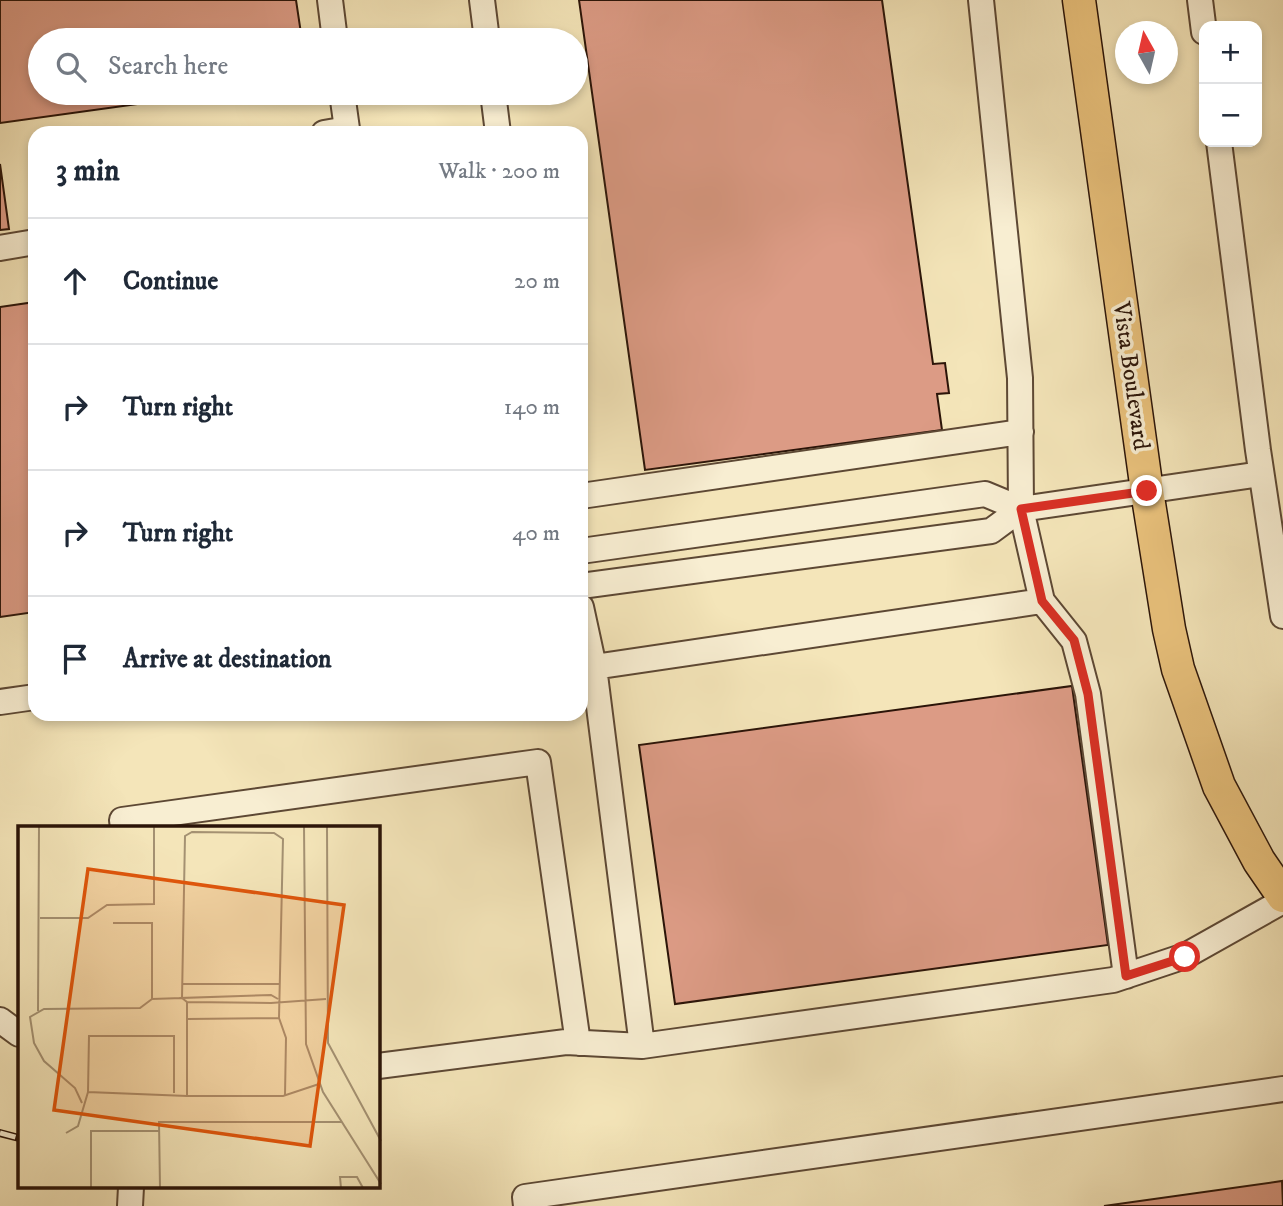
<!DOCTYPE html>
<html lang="en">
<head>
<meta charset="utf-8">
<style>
	:root { --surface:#fff; --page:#f2f2f3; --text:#1f2937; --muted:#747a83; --line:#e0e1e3 }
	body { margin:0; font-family:"IM FELL DW Pica",serif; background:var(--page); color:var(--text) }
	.controls { position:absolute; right:21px; top:21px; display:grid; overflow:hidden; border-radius:14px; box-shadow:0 4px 10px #0003 }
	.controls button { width:63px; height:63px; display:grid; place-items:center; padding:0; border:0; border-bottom:2px solid var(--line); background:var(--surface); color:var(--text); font:35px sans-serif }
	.compass { position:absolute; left:1115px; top:21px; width:63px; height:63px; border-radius:50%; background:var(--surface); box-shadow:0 4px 10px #0003; rotate:352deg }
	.stop { position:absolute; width:21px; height:21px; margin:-16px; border:5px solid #d93025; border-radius:50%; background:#fff }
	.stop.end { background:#d93025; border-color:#fff; box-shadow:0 2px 7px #0008 }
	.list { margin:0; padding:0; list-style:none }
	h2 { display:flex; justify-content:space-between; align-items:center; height:91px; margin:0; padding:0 28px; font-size:30px }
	h2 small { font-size:23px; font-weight:400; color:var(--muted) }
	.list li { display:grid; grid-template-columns:46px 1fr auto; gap:21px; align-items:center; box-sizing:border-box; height:126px; padding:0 28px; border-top:2px solid var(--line) }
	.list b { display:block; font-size:26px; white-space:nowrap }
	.list em { font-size:23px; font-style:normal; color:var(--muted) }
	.icon { flex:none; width:38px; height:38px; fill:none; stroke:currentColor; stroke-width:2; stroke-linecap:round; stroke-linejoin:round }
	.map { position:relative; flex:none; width:1283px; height:1206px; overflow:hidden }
	.search { position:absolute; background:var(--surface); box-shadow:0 4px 10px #0003; left:28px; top:28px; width:560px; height:77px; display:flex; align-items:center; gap:18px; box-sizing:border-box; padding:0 24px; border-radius:38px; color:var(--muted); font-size:26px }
	.panel { position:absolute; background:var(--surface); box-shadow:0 4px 10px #0003; left:28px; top:126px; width:560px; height:595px; border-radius:21px }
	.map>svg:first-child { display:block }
	.building { fill:#dc9b85; stroke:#2b1408; stroke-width:2 }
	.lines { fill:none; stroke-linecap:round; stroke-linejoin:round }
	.minor-casing { stroke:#5d4834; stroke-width:28 }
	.major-casing { stroke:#2b1408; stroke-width:35 }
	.minor { stroke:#f8eed2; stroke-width:24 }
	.major { stroke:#eac27c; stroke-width:32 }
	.rail-casing { stroke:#2b1408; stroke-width:8 }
	.rail { stroke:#f8eed2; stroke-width:5; stroke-dasharray:16; stroke-linecap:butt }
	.route { stroke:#d93025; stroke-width:9 }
	.labels { text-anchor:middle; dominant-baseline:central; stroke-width:7; stroke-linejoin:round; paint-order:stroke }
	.street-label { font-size:24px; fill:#2b1408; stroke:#f8eed2 }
	.inset-road { fill:none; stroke:#a49172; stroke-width:2 }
	.view { fill:#df560c; fill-opacity:0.15; stroke:#df560c; stroke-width:3.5 }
	.inset-edge { fill:none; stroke:#2b1408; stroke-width:3.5 }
</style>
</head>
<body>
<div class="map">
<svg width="1283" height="1206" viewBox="0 0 1283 1206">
	<rect width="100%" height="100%" fill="#f4e5b9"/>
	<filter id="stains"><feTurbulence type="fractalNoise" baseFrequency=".00286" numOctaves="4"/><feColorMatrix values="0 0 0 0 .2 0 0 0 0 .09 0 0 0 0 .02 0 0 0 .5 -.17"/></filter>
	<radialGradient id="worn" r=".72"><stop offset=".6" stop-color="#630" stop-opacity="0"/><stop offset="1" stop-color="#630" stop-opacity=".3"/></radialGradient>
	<path class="building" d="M0 0H296L302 40H40V93H217L0 123Z
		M579 0H882L933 364 945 363 949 393 937 394 942 430 645 470Z
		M0 164 9 229 0 230Z
		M35 302V612L0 617V307Z
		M1072 686 1108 945 675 1004 639 745Z
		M1282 1181 1283 1206H1104Z"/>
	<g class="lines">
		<defs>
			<path id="minor" d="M330 0 335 40
				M482 0 487 40
				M1200 0 1204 32
				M493 93 498 133
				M324 133 347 129 342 93
				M1219 142 1258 450 1283 616
				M0 248 35 242
				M581 496 1021 432
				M581 551 985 494 1021 509
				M581 586 991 531 1021 509 1261 474
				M1042 601 1074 641 1088 694 1126 976
				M581 607 594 667 642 1046 1113 980 1185 956 1283 901
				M594 667 1042 601 1021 509 1020 378 981 0
				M0 702 35 697
				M123 828 122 820 538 762 578 1043
				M0 1020 19 1034
				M378 1066 566 1042 642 1046
				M130 1206 131 1187
				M526 1206 525 1197 1283 1089"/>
			<path id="major" d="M1079 0 1147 491 1169 629 1178 669 1219 786 1259 861 1283 896"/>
		</defs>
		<use href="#minor" class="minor-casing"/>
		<use href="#major" class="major-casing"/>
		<use href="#minor" class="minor"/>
		<use href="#major" class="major"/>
		<defs>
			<path id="rail" d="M0 1133 19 1138"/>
		</defs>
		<use href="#rail" class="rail-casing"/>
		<use href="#rail" class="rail"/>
	</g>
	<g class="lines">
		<path class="route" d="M1147 491 1021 509 1042 601 1074 640 1088 694 1126 976 1185 957"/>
	</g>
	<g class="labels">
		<g class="street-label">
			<text transform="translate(1131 376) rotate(82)">Vista Boulevard</text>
		</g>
	</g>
	<g transform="translate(18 826)">
		<rect width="362" height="362" fill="#f4e5b9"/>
		<path class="inset-road" d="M286 0 288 218 305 266 363 358M309 0 310 217 363 315M22 92H70L89 79 136 78V0M95 97H134V173L164 172 167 10 174 6 256 7 265 13 261 192 170 193M164 158H262M260 173 253 169 164 172 169 176 253 177 308 173M169 176V270H265L301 258M20 185 21 0M261 192 268 212 267 269M156 267V210H71L70 266 169 270M64 277 57 262 26 235 16 217 12 191 26 183 122 182 134 173M48 307 60 300 70 266M73 362V305H141M142 362 141 296H324M323 362 322 351H339L345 362"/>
		<path class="view" d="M70 43 326 79 292 320 36 284Z"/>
		<rect width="362" height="362" class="inset-edge"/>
	</g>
	<rect width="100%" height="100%" filter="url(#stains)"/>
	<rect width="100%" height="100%" fill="url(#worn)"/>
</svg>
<div class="controls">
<button>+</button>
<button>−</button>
</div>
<svg class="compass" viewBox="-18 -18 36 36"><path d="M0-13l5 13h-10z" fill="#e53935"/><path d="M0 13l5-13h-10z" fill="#747a83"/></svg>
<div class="stop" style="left:1185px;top:957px"></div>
<div class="stop end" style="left:1147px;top:491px"></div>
<div class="search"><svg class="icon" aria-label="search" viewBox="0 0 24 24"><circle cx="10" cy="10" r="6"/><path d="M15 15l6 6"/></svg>Search here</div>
<section class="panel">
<h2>3 min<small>Walk · 200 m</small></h2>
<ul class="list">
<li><svg class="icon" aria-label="ahead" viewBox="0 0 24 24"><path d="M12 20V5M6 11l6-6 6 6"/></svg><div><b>Continue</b></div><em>20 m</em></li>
<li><svg class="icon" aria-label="right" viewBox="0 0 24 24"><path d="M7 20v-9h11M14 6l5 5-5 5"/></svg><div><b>Turn right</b></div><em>140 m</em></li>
<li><svg class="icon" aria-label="right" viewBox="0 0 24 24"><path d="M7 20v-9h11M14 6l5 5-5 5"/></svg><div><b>Turn right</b></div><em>40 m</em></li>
<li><svg class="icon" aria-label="arrive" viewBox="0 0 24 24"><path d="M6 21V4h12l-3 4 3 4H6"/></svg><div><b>Arrive at destination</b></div></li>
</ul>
</section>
</div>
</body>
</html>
